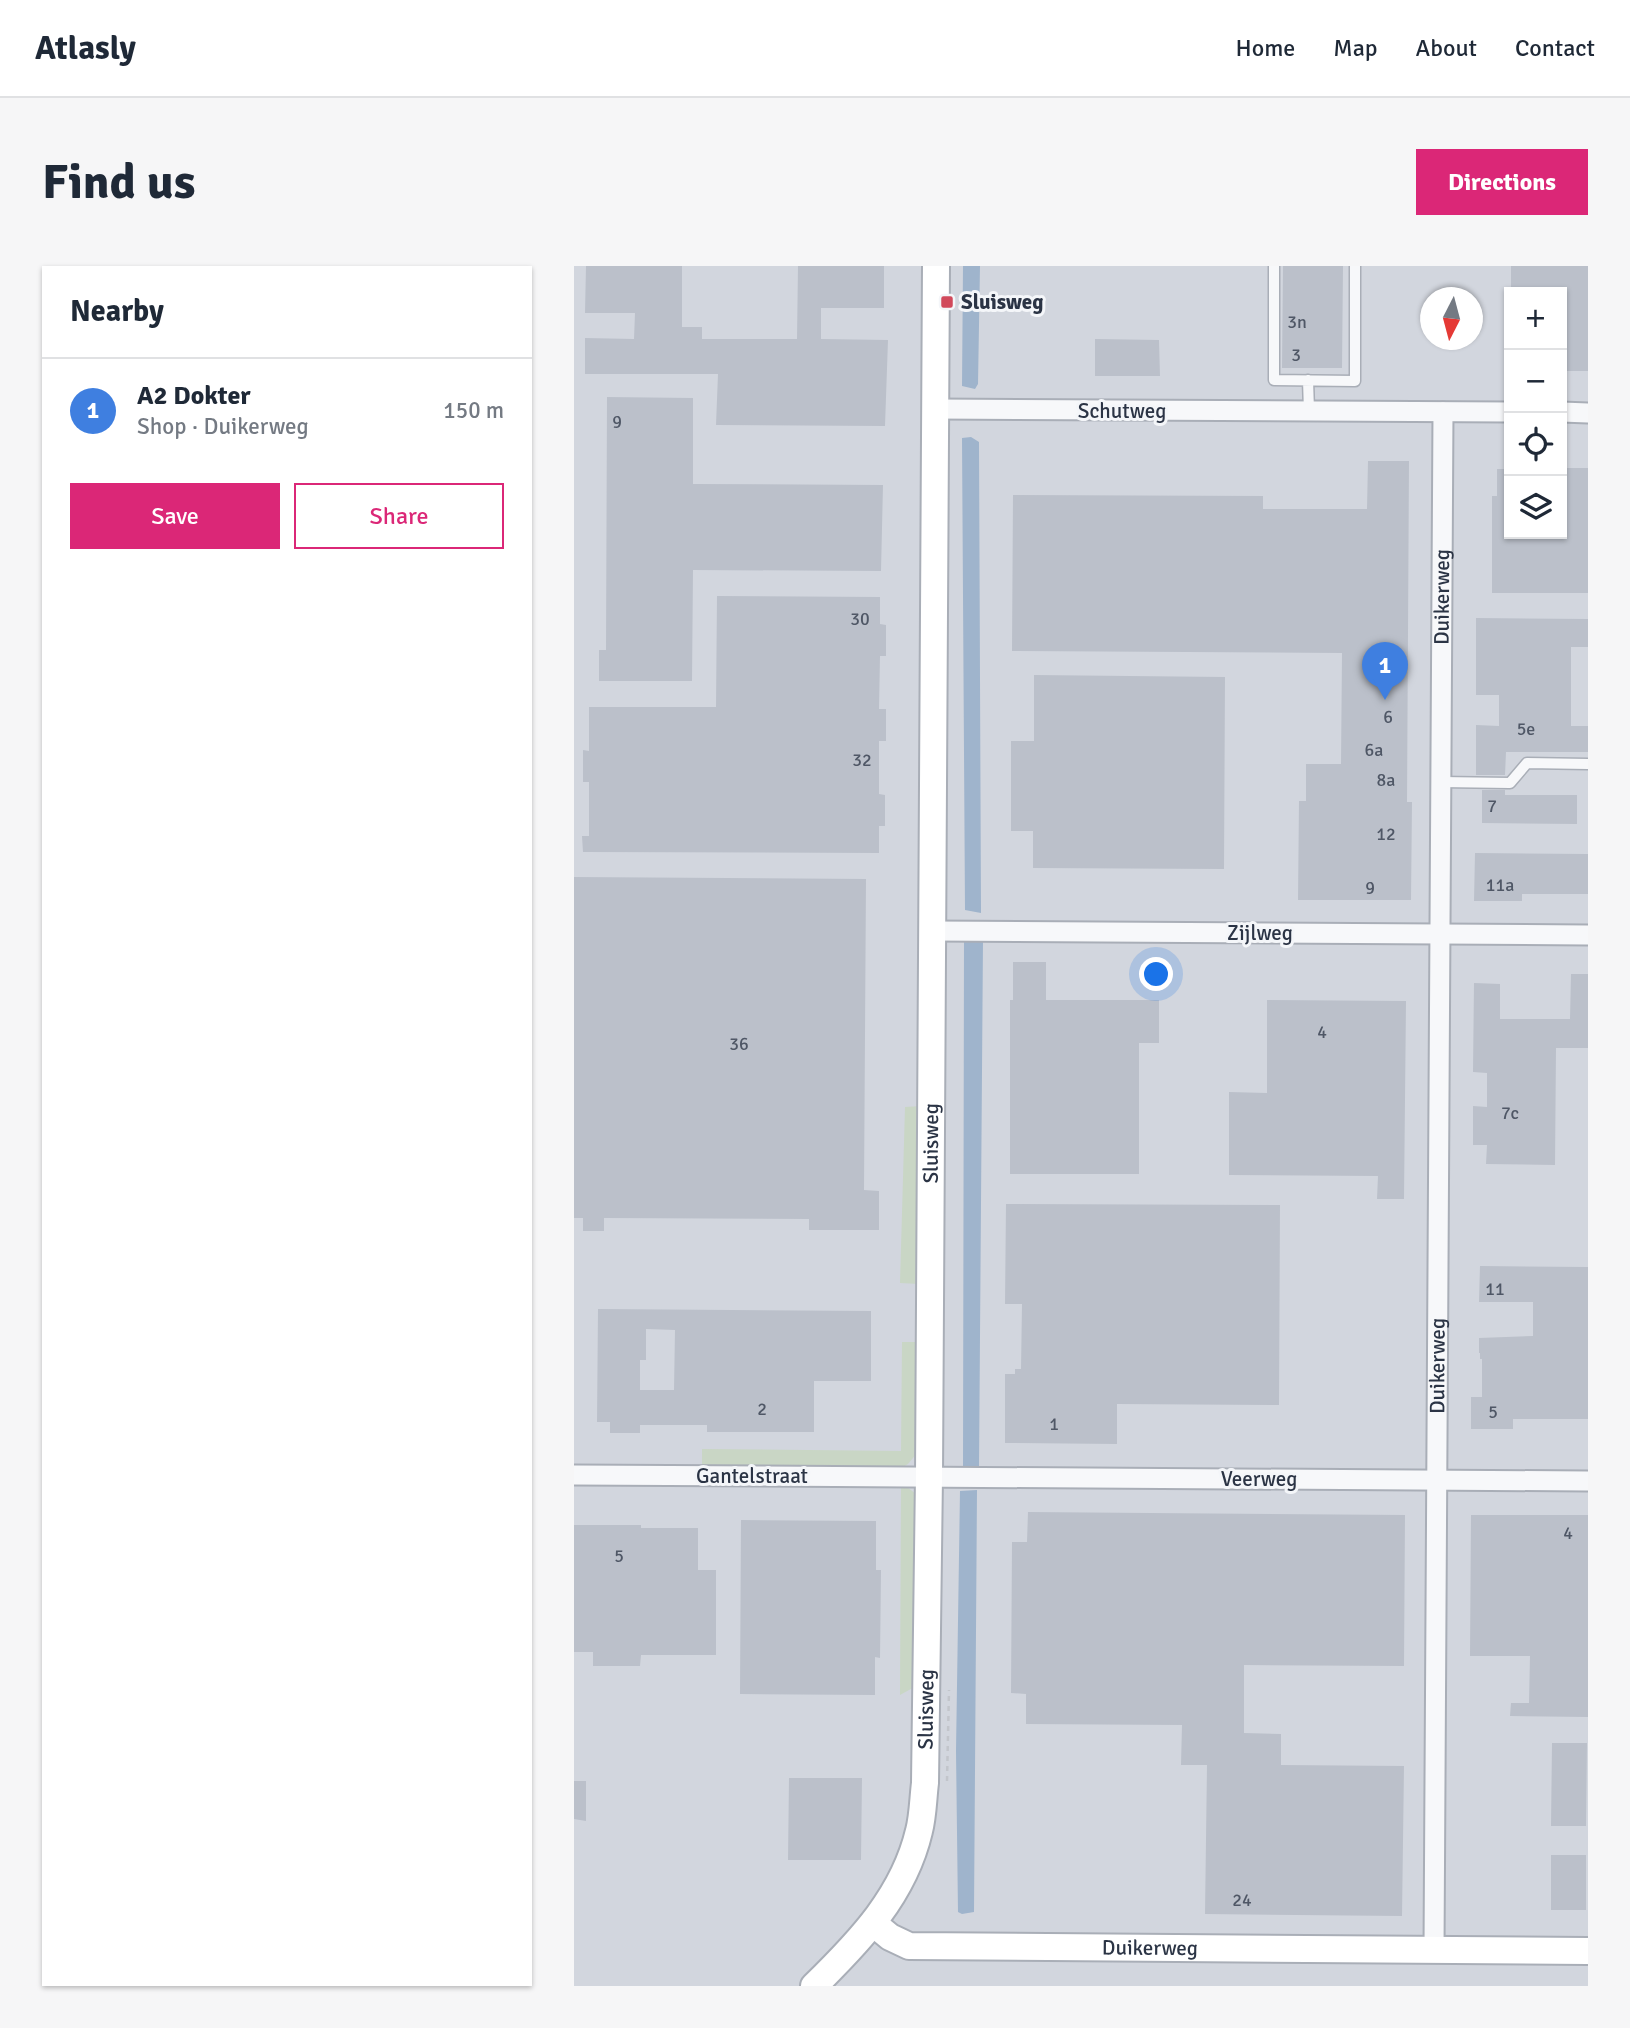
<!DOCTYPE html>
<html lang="en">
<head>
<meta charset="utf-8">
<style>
	:root { --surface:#fff; --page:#f6f6f7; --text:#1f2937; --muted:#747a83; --line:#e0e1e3; --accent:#db2777 }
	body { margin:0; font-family:Signika,sans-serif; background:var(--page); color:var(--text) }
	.controls { position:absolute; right:21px; top:21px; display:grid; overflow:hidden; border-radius:0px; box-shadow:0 2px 5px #0004 }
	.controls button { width:63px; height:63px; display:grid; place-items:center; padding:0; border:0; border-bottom:2px solid var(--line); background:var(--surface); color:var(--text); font:35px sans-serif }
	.compass { position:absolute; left:846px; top:21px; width:63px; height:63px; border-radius:50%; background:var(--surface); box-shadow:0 2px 5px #0004; rotate:186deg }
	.you { position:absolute; left:583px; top:709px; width:24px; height:24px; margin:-18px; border:5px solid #fff; border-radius:50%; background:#1a73e8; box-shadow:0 0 0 10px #1a73e833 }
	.badge { display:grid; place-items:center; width:46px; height:46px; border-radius:50%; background:var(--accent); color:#fff; font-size:23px; font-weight:700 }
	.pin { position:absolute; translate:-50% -58px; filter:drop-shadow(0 2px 4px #0008) }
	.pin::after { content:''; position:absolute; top:37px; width:24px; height:21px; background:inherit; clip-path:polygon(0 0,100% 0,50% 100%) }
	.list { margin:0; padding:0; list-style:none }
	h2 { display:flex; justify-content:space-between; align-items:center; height:91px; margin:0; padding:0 28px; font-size:30px }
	h2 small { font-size:23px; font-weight:400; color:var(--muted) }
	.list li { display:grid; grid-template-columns:46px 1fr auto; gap:21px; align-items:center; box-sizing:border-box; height:105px; padding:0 28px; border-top:2px solid var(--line) }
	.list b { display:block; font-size:26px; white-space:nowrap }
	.list p { margin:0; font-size:23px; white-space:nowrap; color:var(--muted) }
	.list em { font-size:23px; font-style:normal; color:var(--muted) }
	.actions { display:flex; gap:14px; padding:21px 28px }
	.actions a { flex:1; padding:16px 0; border:2px solid var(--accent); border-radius:0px; text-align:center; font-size:24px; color:var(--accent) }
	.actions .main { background:var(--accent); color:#fff }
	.icon { flex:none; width:38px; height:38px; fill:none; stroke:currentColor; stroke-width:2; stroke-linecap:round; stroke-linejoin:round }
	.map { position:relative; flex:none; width:1014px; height:1720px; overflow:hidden; border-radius:0px }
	header { display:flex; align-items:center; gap:42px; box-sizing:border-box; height:98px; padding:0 35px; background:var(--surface); border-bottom:2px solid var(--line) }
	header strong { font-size:33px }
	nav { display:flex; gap:38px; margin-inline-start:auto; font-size:24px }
	.intro { display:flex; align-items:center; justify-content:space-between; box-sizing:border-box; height:168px; padding:0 42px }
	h1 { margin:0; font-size:49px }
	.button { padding:18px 32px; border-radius:0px; background:var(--accent); color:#fff; font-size:24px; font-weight:700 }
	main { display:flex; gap:42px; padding:0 42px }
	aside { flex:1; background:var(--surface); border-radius:0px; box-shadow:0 2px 5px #0004 }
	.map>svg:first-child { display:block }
	.built { fill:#d2d6de; fill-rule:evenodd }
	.green { fill:#c9d6c5 }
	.water { fill:#9fb4cc }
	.building { fill:#bbc0ca; fill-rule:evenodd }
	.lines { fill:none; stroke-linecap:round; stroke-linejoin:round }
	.lane-casing { stroke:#a9aeb7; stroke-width:13 }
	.street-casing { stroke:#a9aeb7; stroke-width:23 }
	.secondary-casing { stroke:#a9aeb7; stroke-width:30 }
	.path { stroke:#c2c5cb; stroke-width:2.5; stroke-dasharray:5 5; stroke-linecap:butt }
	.lane { stroke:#f7f8fa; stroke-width:10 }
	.street { stroke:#f7f8fa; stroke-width:19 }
	.secondary { stroke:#fff; stroke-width:26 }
	.poi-dot { fill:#d1495b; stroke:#f4f6f9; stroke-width:2.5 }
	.labels { text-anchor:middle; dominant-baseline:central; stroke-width:6; stroke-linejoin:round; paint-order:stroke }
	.number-label { font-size:18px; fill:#4f5766 }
	.poi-label { font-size:21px; font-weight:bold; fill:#2b3445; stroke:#f4f6f9; text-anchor:start }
	.street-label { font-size:21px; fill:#2b3445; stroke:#f4f6f9 }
</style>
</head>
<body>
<header>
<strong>Atlasly</strong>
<nav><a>Home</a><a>Map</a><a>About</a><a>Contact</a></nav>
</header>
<div class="intro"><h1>Find us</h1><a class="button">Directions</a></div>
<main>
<aside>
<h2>Nearby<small></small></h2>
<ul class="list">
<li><span class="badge" style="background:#3f7fe0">1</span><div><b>A2 Dokter</b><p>Shop · Duikerweg</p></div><em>150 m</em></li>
</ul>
<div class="actions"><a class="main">Save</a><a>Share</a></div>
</aside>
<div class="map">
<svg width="1014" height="1720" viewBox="0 0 1014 1720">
	<rect width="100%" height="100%" fill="#e4e7ec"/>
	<path class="built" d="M0 0H1014V1720H0ZM935 26H988V268H935ZM856 32H898V74H856Z"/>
	<path class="green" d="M348 840 345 1018 326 1017 331 841Z
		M328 1076H346L344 1186 334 1198 327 1202H128V1183L327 1185Z
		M327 1219 333 1221 342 1228 344 1419 326 1429Z"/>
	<path class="water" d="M389 0H406L404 118 401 123 388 120Z
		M397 171 405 176 407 647 391 644 388 172Z
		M390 673H409L405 1202H389Z
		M403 1224 400 1646 388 1648 384 1646 382 1485 386 1225Z"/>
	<path class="building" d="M12 0H108V61H128V73H223L224 0H310V42H247V73L314 74 311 160 142 159 144 108H11V72L60 73 61 47H11Z
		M709 0H769L768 102H708Z
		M937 0H1014V105H988V26H937Z
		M521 73 585 74 586 110H521Z
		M33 131 119 132V218L309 219 307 305 119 304 118 415H25V384H32Z
		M794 195H835L833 536H838L837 634H724L725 535H732V498H767L768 387 438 385 439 229 689 230V243H793Z
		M988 202H1014V327H918V230H923V203H935V268H988Z
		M143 330 306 331V358L312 359V390H306L305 443H312V475H305V528L311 529V560H305V587L9 586 8 570H15V516H9V484L15 485V441H142Z
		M902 352 1014 353V381H997V460H1014V486H932L931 509H902V459L925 460V429H902Z
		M460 409 651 411 650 603 459 602V565H437V475H460Z
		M908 524H931V529H1003V558L908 557Z
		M901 587 1014 588V628H948V635H900Z
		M0 611 292 613 290 924 305 925V964H235V953L30 952V965H9V952H0Z
		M439 696H472V734H585V777H565V908H436V734H439Z
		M997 708H1014V782H982L981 899 912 898 913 879H899V840L913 841V807L899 806 900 717 926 718V753H996Z
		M693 734 832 735 830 933H803L804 910 655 909V826L693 827Z
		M432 938 706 939 705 1139 543 1138V1178L431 1177V1108H441V1103H447L448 1038H431Z
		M906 1000 1014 1001V1153H939V1163H897V1131H908V1093H906V1087H905V1072L959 1070V1036H905Z
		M24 1043 297 1045V1115H240V1166H133V1159H66V1167H36V1156H23ZM72 1063 101 1064 100 1124H66V1094H72Z
		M454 1246 831 1249 830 1400 670 1399V1467L707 1468V1499L830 1500 828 1650 631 1648 633 1499H607L608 1459 452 1458V1428L437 1427 438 1276H453Z
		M897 1249H1014V1451L936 1450 937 1437H955L956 1390H896Z
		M167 1254 302 1255V1304H307L306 1392 301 1391V1429L166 1428Z
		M0 1259H67V1262H124V1304H142V1389H67L66 1400H19V1386H0Z
		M978 1477H1013L1012 1560H977Z
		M215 1512H288L287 1594H214Z
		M0 1515H12V1555L0 1553Z
		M977 1589H1012V1644H977Z"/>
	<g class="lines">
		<defs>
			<path id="lane" d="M700 0V114L781 115V0
				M734 114 735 145
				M867 516 936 517 953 497 1014 498"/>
			<g id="street">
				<path d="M361 143 935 146"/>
				<path d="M988 146 1014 147"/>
				<path d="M359 665 1014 669"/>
				<path d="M0 1209 1014 1215"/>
				<path id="s1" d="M860 1684 869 146"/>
			</g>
			<g id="secondary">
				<path id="s2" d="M299 1657 316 1671 335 1680 1014 1685"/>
				<path id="s3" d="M240 1720C286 1675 330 1629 345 1565 349 1550 349 1533 351 1517L355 1210 362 0"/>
			</g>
		</defs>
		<use href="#lane" class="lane-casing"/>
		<use href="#street" class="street-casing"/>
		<use href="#secondary" class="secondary-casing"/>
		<path class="path" d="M373 1515 375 1424"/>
		<use href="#lane" class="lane"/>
		<use href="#street" class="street"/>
		<use href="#secondary" class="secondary"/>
	</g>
	<rect class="poi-dot" x="366" y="29" width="14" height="14" rx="3.5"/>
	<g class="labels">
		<g class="number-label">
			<text x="723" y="56">3n</text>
			<text x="722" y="89">3</text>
			<text x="43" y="156">9</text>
			<text x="286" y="353">30</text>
			<text x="814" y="451">6</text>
			<text x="952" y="463">5e</text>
			<text x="800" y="484">6a</text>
			<text x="288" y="494">32</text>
			<text x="812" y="514">8a</text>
			<text x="918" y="540">7</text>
			<text x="812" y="568">12</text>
			<text x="926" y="619">11a</text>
			<text x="796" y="622">9</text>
			<text x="748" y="766">4</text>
			<text x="165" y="778">36</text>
			<text x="936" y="847">7c</text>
			<text x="921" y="1023">11</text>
			<text x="188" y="1143">2</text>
			<text x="919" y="1146">5</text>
			<text x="480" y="1158">1</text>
			<text x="994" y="1267">4</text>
			<text x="45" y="1290">5</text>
			<text x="668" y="1634">24</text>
		</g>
		<g class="poi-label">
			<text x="387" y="36">Sluisweg</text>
		</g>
		<g class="street-label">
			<text x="548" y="145">Schutweg</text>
			<text stroke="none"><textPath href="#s1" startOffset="1353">Duikerweg</textPath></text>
			<text x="686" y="667">Zijlweg</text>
			<text stroke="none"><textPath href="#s3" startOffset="878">Sluisweg</textPath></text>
			<text stroke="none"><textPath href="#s1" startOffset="584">Duikerweg</textPath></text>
			<text x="178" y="1210">Gantelstraat</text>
			<text x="685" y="1213">Veerweg</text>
			<text stroke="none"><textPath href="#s3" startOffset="312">Sluisweg</textPath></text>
			<text stroke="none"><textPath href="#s2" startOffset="284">Duikerweg</textPath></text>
		</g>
	</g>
</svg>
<div class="controls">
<button>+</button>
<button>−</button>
<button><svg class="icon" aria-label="locate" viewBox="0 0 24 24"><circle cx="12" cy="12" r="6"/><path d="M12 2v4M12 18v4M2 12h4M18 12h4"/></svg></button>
<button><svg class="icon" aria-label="layers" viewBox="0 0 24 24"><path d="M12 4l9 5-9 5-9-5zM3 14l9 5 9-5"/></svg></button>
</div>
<svg class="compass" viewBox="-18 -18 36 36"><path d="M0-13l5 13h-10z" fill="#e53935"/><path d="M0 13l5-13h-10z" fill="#747a83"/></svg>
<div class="you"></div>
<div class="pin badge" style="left:811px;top:434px;background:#3f7fe0">1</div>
</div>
</main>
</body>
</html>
